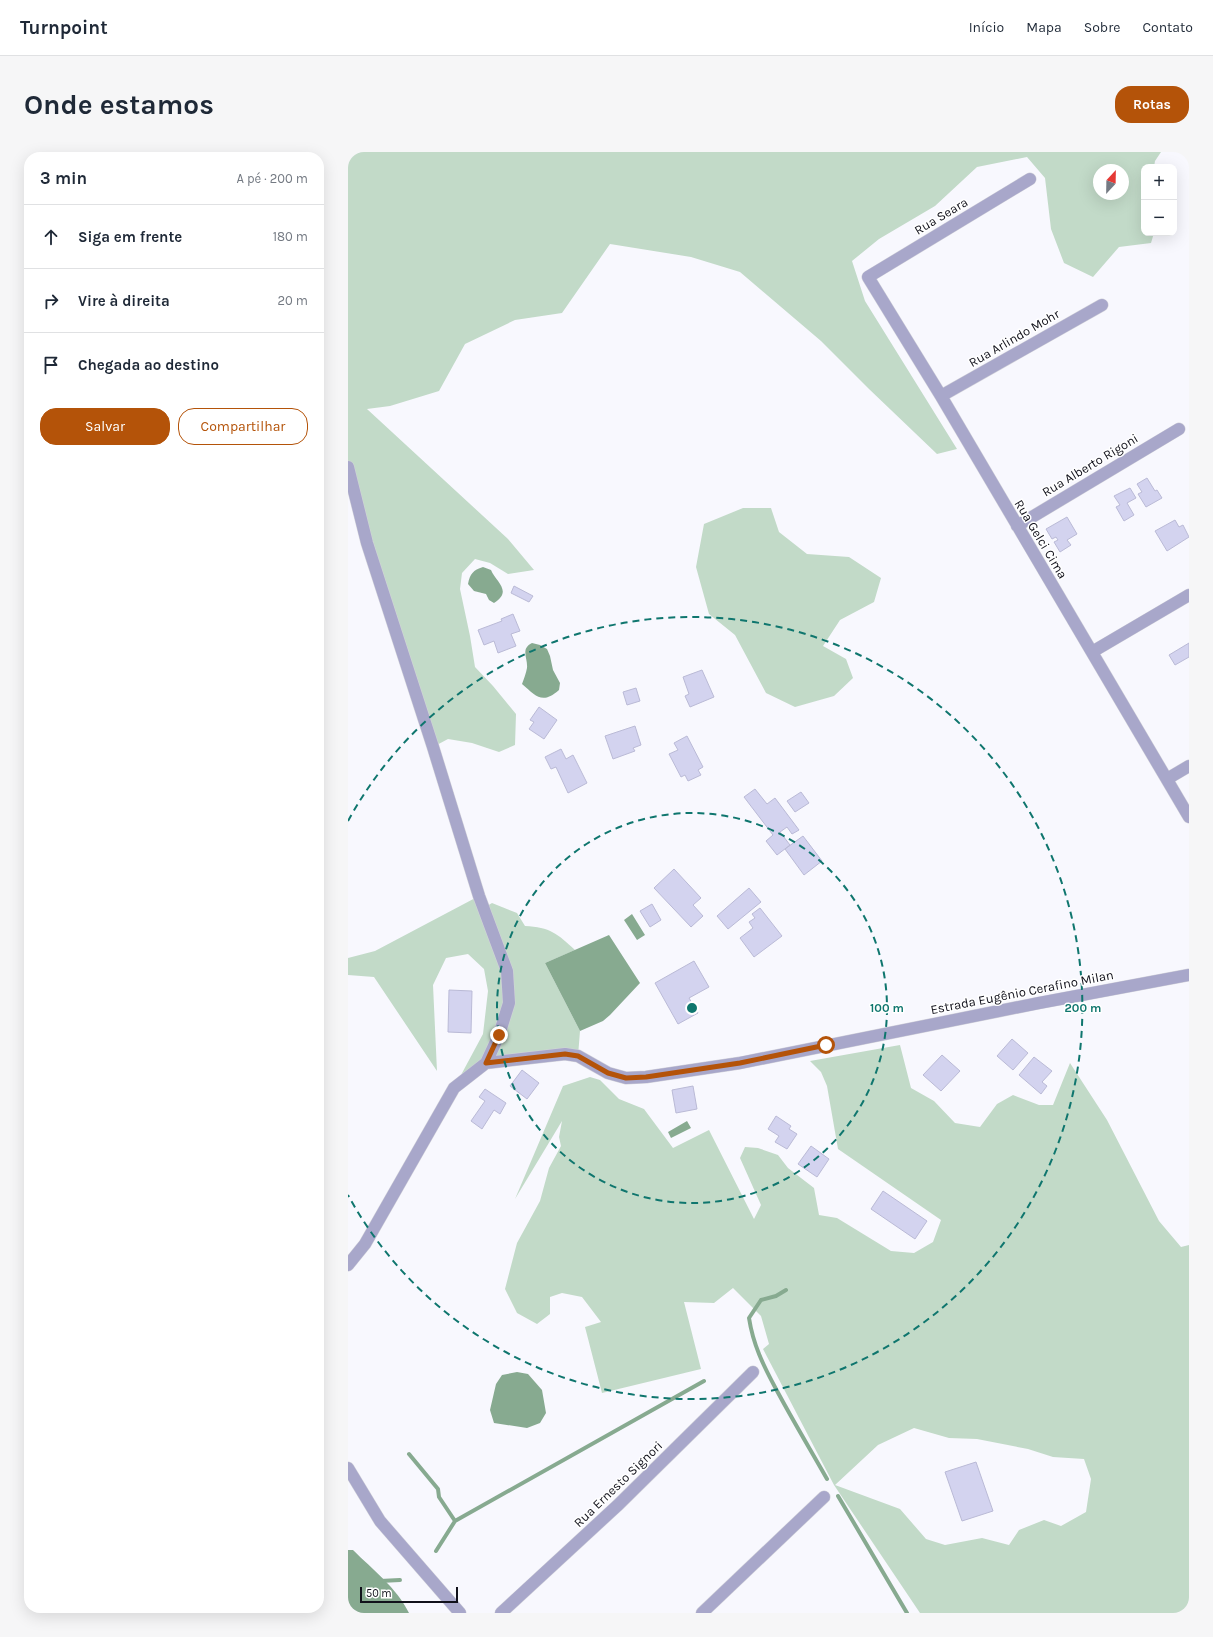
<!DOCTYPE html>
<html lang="pt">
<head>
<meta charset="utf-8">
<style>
	:root { --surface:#fff; --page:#f6f6f7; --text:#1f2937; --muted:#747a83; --line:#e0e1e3; --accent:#b45309 }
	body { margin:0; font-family:Karla,sans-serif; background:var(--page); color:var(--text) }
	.controls { position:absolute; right:12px; top:12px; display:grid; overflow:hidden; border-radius:8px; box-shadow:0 4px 16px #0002 }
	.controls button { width:36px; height:36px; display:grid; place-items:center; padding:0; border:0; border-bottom:1px solid var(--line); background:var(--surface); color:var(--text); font:20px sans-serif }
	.compass { position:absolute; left:745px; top:12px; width:36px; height:36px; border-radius:50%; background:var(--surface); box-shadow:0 4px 16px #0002; rotate:22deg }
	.scale { position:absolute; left:12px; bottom:10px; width:98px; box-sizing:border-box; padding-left:4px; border:2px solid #11111b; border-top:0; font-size:11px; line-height:14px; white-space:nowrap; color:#11111b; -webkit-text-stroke:3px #fff; paint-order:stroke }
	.stop { position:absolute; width:12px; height:12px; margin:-9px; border:3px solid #b45309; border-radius:50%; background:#fff }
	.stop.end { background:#b45309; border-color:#fff; box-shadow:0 1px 4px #0008 }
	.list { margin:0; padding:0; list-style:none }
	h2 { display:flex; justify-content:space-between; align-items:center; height:52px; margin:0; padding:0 16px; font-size:17px }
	h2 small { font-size:13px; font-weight:400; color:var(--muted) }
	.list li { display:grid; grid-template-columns:26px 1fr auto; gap:12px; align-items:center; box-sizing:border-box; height:64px; padding:0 16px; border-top:1px solid var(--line) }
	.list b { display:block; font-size:15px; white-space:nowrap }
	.list em { font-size:13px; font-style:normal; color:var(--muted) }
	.actions { display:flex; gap:8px; padding:12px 16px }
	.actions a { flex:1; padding:9px 0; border:1px solid var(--accent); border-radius:16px; text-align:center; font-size:14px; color:var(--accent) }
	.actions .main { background:var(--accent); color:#fff }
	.icon { flex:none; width:22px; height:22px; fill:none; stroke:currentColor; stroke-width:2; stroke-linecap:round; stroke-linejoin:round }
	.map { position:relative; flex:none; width:841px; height:1461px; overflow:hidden; border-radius:16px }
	header { display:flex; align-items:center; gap:24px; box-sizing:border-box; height:56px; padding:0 20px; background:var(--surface); border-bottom:1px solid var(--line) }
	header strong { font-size:19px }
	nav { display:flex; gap:22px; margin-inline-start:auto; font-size:14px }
	.intro { display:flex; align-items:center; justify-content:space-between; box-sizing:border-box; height:96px; padding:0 24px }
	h1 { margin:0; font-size:28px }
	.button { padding:10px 18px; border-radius:16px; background:var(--accent); color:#fff; font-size:14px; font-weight:700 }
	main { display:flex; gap:24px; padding:0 24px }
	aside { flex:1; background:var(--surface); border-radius:16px; box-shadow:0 4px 16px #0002 }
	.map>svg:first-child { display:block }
	.green { fill:#c2dac8; fill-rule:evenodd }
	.water { fill:#87aa90 }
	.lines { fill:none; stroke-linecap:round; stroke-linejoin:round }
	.stream { stroke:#87aa90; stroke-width:4 }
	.building { fill:#d3d3ef; stroke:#babad6 }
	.minor-casing { stroke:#d3d3da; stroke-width:13 }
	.minor { stroke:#a8a7ca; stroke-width:12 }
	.route { stroke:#b45309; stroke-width:5 }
	.ring { fill:none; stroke:#0f766e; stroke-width:2; stroke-dasharray:7 5 }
	.labels { text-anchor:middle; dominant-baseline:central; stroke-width:3; stroke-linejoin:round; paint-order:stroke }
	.street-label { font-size:13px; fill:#11111b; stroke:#fff }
	.centre { fill:#0f766e; stroke:#fff; stroke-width:2 }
	.ring-label { font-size:12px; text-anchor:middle; font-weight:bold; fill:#0f766e; stroke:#fff; stroke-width:3; stroke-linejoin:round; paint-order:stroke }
</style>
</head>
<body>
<header>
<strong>Turnpoint</strong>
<nav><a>Início</a><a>Mapa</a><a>Sobre</a><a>Contato</a></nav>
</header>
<div class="intro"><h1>Onde estamos</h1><a class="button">Rotas</a></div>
<main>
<aside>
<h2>3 min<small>A pé · 200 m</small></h2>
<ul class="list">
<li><svg class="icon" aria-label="ahead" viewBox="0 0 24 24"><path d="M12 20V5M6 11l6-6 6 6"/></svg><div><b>Siga em frente</b></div><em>180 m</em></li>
<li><svg class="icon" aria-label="right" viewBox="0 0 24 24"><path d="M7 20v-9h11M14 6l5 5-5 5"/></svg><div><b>Vire à direita</b></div><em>20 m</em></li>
<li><svg class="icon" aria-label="arrive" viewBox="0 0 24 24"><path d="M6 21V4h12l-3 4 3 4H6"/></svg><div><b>Chegada ao destino</b></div></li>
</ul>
<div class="actions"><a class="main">Salvar</a><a>Compartilhar</a></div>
</aside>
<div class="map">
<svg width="841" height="1461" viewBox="0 0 841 1461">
	<rect width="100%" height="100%" fill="#f8f8fe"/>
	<path class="green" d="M0 0H813L807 9 806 15H796V81H806L803 91 771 95 745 125 716 111 703 77 697 26 679 5 629 15 587 54 531 87 504 109 517 149 609 297 589 302 521 237 473 189 392 120 343 105 262 92 214 161 167 168 117 192 91 239 42 254 19 257 160 387 186 418 160 422 142 411 127 407 114 421 112 437 122 484 127 515 145 534 168 562 167 593 151 600 124 591 100 587 85 595 0 315ZM751 18H775V42H751Z
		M395 356H423L431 380 459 402 501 405 533 426 526 450 492 468 475 494 498 507 505 526 486 544 447 555 418 541 387 483 361 462 348 415 356 372Z
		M131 744 136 756 144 751 169 761 177 774C202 775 210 782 227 798L197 811 232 879 230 904 138 911 106 936 135 882 140 839 136 817 120 802 98 806 85 833 89 919 26 825 0 823V806L27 799Z
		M552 893 563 936 586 949 607 971 632 975 649 952 665 943 691 953H705L722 911 759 968 811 1069 833 1095 841 1093V1461H572L486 1333 415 1197 421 1192 413 1164 385 1136 366 1151 336 1150 353 1217 254 1241 237 1175 253 1170 234 1145 214 1141 202 1145V1162L189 1172 169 1161 157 1137 169 1091 192 1049 201 1016 213 994 211 985 214 969 167 1047 215 934 242 925 252 928 271 947 296 957 325 996 361 978 406 1067 413 1053 392 1006 397 995 410 996 430 1003 440 1016 466 1036 471 1063 489 1066 543 1099 566 1101 585 1090 593 1068 490 997 479 934 473 920 462 909ZM566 1276 601 1286 629 1287 680 1297 705 1305 736 1307 743 1327 738 1360 713 1374 696 1368 671 1378 661 1393 634 1386 597 1393 578 1387 552 1357 487 1333 530 1293Z"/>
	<path class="water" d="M135 415 143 418C148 430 165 439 146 451L141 448 138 442 126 439 120 432C122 422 125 418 135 415Z
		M184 491 192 493 199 497 202 504 205 518 212 531 211 538C194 553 188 544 174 532 176 527 178 521 179 516 180 506 172 497 184 491Z
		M284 762 297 783 289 788 276 768Z
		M261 783 292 831 262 863 255 869 232 879 197 811Z
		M339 969 343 976 323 986 320 980Z
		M169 1220 180 1222 194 1238 198 1261 192 1271 179 1276 146 1271 142 1258 148 1232 154 1223Z
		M0 1398H5C24 1417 49 1436 61 1461H0Z"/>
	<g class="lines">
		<path class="stream" d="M438 1138 428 1144 413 1148 401 1166C405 1192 415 1213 428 1237 444 1267 462 1297 479 1327
			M61 1302 90 1337 91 1345 107 1369
			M490 1344 559 1461
			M88 1399 107 1369 356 1229
			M32 1429 52 1428"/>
	</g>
	<path class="building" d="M799 326 807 339 809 338 814 346 798 355 790 342 794 340 789 332Z
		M782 336 788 346 779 351 786 363 776 369 768 355 772 353 766 344Z
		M719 365 729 382 719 388 723 393 712 400 706 390 710 388 708 385 704 387 698 377Z
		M827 368 831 375 835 373 841 385 819 399 807 379Z
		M166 434 185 444 181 450 163 441Z
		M165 462 172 479 163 482 168 494 150 501 146 489 136 493 130 478 154 469 153 467Z
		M841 491V505L827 513 821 503Z
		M354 518 366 545 342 555 337 544 341 542 335 525Z
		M288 536 292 549 279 553 275 540Z
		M191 555 209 568 196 587 181 577 186 570 182 568Z
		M287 574 293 593 285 596 287 599 265 607 257 584Z
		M339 584 355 615 350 618 353 623 340 629 337 623 333 625 321 602 330 598 326 591Z
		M213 597 218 607 225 603 239 631 220 641 208 615 203 617 197 605Z
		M407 637 419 652 427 646 451 678 444 682 439 675 432 680 442 693 429 703 418 689 425 683 396 645Z
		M453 640 461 651 447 660 439 649Z
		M455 684 474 709 456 723 437 697Z
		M326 717 353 746 345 753 355 764 343 775 306 736Z
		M401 736 413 750 380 777 369 764Z
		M304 752 313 768 302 775 292 759Z
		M412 756 434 784 406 805 392 786 405 776 401 770 407 766 404 762Z
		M346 809 361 835 341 846 350 861 330 872 307 831Z
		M101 838 124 839 123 881 100 880Z
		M664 887 680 901 665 918 649 904Z
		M594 903 612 919 593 939 575 923Z
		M686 905 704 919 694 930 699 934 693 942 671 923Z
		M174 918 191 931 179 947 162 934Z
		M345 934 349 957 328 961 324 938Z
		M137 937 158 951 152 962 146 958 134 977 123 969 137 949 131 945Z
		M428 964 443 974 441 977 449 982 439 997 427 990 431 984 420 977Z
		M463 994 481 1007 469 1025 450 1012Z
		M535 1039 579 1069 567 1087 523 1057Z
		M628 1310 645 1359 614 1369 597 1320Z"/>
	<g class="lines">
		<defs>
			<path id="minor" d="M682 27 520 125 593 244 841 665
				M593 244 754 153
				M0 315 19 391 85 595 131 744 159 819 161 851 151 883 138 911 106 936 17 1092 0 1113
				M669 374 831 277
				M744 500 841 443
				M819 627 841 614
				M138 911 217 902 230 904 260 921 278 926 298 925 392 911 691 851 841 823
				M0 1316 32 1369 112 1461
				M153 1461 270 1353 405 1220
				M354 1461 476 1345"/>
		</defs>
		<use href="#minor" class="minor-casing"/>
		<use href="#minor" class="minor"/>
	</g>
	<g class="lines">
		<path class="route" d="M151 883 138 911 217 902 230 904 260 921 278 926 298 925 392 911 478 893"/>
	</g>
	<g class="ring">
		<circle cx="344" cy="856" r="195"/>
		<path d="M0 669A391 391 0 1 1 0 1043"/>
	</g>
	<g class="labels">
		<g class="street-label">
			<text transform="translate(593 64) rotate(-31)">Rua Seara</text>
			<text transform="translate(666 186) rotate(-30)">Rua Arlindo Mohr</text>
			<text transform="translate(742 313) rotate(-31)">Rua Alberto Rigoni</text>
			<text transform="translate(693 387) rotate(59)">Rua Gelci Cima</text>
			<text transform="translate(674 840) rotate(-11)">Estrada Eugênio Cerafino Milan</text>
			<text transform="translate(270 1332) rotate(-44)">Rua Ernesto Signori</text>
		</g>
	</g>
	<circle cx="344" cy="856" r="6" class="centre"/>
	<g class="ring-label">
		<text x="539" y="860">100 m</text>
		<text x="735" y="860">200 m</text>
	</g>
</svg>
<div class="controls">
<button>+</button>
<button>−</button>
</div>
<svg class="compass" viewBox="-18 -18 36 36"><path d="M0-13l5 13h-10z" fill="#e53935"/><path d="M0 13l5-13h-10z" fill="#747a83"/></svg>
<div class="scale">50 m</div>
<div class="stop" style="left:478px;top:893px"></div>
<div class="stop end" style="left:151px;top:883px"></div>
</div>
</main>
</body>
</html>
